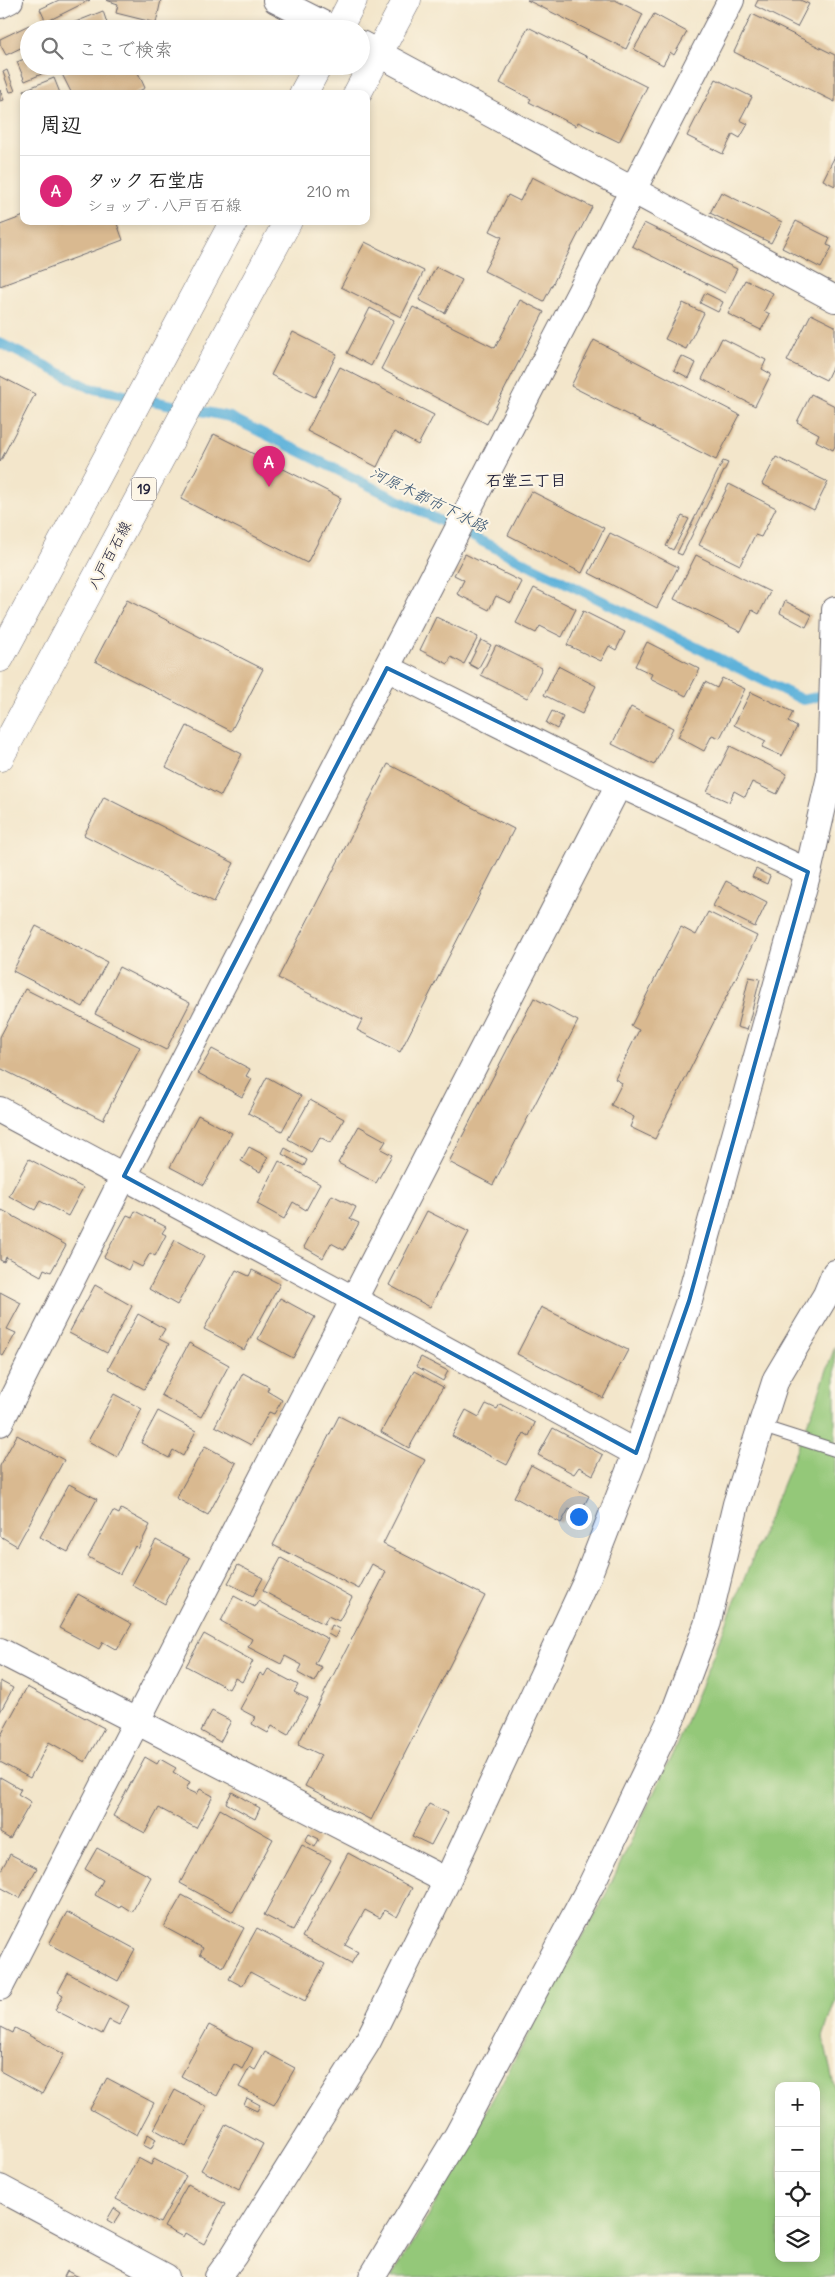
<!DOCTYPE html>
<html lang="ja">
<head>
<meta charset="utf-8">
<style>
	:root { --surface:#fff; --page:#f6f6f6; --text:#222; --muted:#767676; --line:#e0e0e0; --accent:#db2777 }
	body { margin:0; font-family:Delius,"Klee One",sans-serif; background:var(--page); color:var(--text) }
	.controls { position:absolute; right:15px; bottom:15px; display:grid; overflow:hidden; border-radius:10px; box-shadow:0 2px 8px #0003 }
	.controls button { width:45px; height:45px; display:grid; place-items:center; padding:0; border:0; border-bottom:1px solid var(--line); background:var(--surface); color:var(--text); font:25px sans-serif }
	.you { position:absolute; left:578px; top:1516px; width:18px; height:18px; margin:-12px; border:4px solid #fff; border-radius:50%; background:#1a73e8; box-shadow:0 0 0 8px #1a73e833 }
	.badge { display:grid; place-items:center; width:32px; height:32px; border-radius:50%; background:var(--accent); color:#fff; font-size:16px; font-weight:700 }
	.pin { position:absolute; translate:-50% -41px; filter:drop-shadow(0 1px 2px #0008) }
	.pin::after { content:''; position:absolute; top:26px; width:18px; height:15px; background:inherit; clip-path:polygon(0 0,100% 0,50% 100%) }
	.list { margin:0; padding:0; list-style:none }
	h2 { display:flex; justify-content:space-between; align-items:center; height:65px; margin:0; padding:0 20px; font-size:21px }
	h2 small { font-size:16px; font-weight:400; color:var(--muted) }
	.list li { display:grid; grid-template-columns:32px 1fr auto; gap:15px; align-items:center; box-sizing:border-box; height:70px; padding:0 20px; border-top:1px solid var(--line) }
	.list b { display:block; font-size:19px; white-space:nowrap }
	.list p { margin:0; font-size:16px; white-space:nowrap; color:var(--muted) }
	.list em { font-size:16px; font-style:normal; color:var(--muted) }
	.icon { flex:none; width:28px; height:28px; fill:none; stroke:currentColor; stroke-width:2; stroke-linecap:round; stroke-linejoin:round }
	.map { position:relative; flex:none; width:835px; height:2277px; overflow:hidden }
	.search { position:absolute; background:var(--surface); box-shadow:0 2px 8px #0003; left:20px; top:20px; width:350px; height:55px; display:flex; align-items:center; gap:12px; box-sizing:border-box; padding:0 18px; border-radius:28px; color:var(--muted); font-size:19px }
	.panel { position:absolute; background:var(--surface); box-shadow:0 2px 8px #0003; left:20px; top:90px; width:350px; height:135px; border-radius:10px }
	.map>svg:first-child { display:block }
	.green { fill:#94c879; stroke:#5b755a; fill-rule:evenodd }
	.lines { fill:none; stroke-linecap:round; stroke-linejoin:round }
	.stream { stroke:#5eb2da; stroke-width:10 }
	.building { fill:#d9b990 }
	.service-casing { stroke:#6b676d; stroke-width:14 }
	.minor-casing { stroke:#6b676d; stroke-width:28 }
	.primary-casing { stroke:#6b676d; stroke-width:29 }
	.service { stroke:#fff; stroke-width:12 }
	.minor { stroke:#fff; stroke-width:26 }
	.primary { stroke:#fff; stroke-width:28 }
	.marked { fill:none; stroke:#1f6fb2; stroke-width:4; stroke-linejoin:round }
	.labels { text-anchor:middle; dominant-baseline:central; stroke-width:4.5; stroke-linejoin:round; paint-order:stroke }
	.shield { fill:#fcf5e5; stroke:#63616e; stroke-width:1 }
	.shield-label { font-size:14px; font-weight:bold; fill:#22223b }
	.street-label { font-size:15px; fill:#22223b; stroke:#fcf5e5 }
	.neighbourhood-label { font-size:16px; font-weight:bold; fill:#22223b; stroke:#fcf5e5 }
	.water-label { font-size:16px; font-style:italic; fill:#375473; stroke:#fcf5e5 }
</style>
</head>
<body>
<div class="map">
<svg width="835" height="2277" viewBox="0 0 835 2277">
	<rect width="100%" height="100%" fill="#fcf5e5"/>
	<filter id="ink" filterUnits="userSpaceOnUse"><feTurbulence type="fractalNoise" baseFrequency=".02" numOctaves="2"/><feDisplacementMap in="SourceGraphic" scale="10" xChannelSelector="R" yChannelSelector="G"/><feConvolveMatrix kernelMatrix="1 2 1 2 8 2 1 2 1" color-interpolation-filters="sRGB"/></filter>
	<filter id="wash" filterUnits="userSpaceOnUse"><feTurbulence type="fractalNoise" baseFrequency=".0096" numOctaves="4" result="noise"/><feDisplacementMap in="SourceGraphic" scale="20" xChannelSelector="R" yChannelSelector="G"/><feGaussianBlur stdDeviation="1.12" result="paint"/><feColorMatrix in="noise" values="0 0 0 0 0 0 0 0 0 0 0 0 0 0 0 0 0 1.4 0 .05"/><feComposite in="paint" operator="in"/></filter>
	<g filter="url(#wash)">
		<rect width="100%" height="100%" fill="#f3e6cb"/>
		<path class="green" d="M835 1346V2001L823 2037 835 2090V2277H391L413 2243 603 1900 677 1744 816 1402ZM779 2086H816V2258H779Z"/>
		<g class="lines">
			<path class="stream" d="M0 343 90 388 230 417 803 700 813 698 831 691"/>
		</g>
		<g id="blocks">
			<path class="building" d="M59 0H90L46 22 40 9Z
				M106 0H161L156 23 116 13 118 4Z
				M527 0H615L643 14 626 49Z
				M758 0H800L809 4 797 27 755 6Z
				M103 11 109 29H58Z
				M654 14 687 32 674 55 670 52 663 65 634 49Z
				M752 14 835 55V102L734 52Z
				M29 25 31 29H29V44L6 55 0 44V39Z
				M528 27 647 87 619 142 578 122 576 126 529 102 531 99 500 83Z
				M29 57V66H47L49 71 25 81 17 62Z
				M79 66H135L145 88 133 94H72L62 74Z
				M7 70 15 91 10 92 3 72Z
				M54 78 60 93 25 94 24 90Z
				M716 79 752 97 740 120 748 124 740 138 733 134 723 154 687 136Z
				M0 90 4 100 0 101Z
				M835 156V186L823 180Z
				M532 177 592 207 544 301 484 271 502 237 490 231 508 195 520 201Z
				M721 192 782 222 771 243 710 213Z
				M24 216V221H116L123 240 0 286V225Z
				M796 221 830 238 827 245 832 247 821 268 782 248Z
				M644 223 737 269 725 293 632 246Z
				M365 242 424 271 401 317 341 287Z
				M436 267 462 280 445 313 419 300Z
				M745 280 773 293 764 311 770 314 761 330 728 314Z
				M705 293 723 302 718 312 700 303Z
				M520 300 544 312 487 424 381 369 413 307 495 348Z
				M683 303 704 313 686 349 665 339Z
				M370 308 394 320 371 366 347 353Z
				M811 314 835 326V361L826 380 787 361Z
				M293 332 337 354 315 397 271 375Z
				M722 338 766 360 762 369 771 374 755 406 702 379Z
				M594 340 740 415 716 460 571 386Z
				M681 356 696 363 689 378 674 370Z
				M340 367 434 415 418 445 394 432 377 467 307 431Z
				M0 376 35 394 0 462Z
				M811 394 835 406V446L833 450 816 441 819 434 797 422Z
				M214 434 341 498 307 563 181 499Z
				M776 457 828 482 814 510 762 484Z
				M723 461 728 463 682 555 677 553Z
				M729 484 776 508 761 537 755 535 740 565 699 545Z
				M531 491 604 528 582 573 508 535Z
				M682 516 689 519 673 550 666 546Z
				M610 533 678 567 657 608 589 573Z
				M465 554 522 582 511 603 496 596 489 610 457 594 464 580 454 575Z
				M696 555 770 592 759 614 752 610 741 632 674 599Z
				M534 588 576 609 562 637 540 626 536 633 516 623Z
				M127 600 263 669 231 731 95 661Z
				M785 601 812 615 806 627 780 613Z
				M583 611 625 632 616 650 609 646 601 661 567 645Z
				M436 617 478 637 464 664 451 657 448 664 420 650Z
				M481 640 491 645 478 669 469 664Z
				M647 642 700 669 686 696 650 678 652 674 635 666Z
				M496 645 542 668 527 698 481 675Z
				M558 666 596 686 582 714 544 695Z
				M722 678 745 689 720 738 712 735 704 751 678 737 705 682 717 688Z
				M751 692 793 712 788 722 797 727 782 756 762 747 766 741 734 725Z
				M631 707 673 728 654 765 612 744Z
				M552 711 563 717 557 729 546 723Z
				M187 726 242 754 221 796 166 767Z
				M730 746 787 774 777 794 752 782 745 797 734 791 729 802 707 792Z
				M388 764 514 829 400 1052 357 1030 362 1020 278 978Z
				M104 797 234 863 214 902 84 835Z
				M756 869 770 876 767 884 752 877Z
				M726 881 767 902 755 927 713 906Z
				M708 912 757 936 655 1139 630 1127 634 1117 611 1105 622 1083 615 1079 639 1030 631 1026 681 927 696 935Z
				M36 926 107 962 83 1007 13 971Z
				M119 967 190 1003 166 1050 95 1014Z
				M749 977 760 979 747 1030 737 1027Z
				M25 989 140 1047 103 1120 0 1068V1037Z
				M534 998 578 1021 493 1185 449 1162Z
				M212 1049 250 1069 246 1076 252 1079 242 1097 198 1073Z
				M267 1077 301 1096 282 1131 248 1113Z
				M310 1100 344 1119 331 1143 320 1137 311 1152 288 1139Z
				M198 1115 232 1133 204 1185 170 1167Z
				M359 1126 386 1141 381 1149 392 1155 376 1183 338 1163Z
				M249 1147 268 1157 260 1172 241 1161Z
				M285 1148 307 1160 304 1166 282 1154Z
				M29 1159 83 1188 68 1216 40 1201 35 1210 9 1196Z
				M279 1161 320 1184 306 1210 293 1202 284 1219 257 1204Z
				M332 1195 356 1207 350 1219 359 1223 344 1250 331 1243 323 1258 304 1247Z
				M2 1210 66 1245 51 1272 44 1269 41 1276 6 1257 4 1262 0 1260V1214Z
				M135 1211 166 1227 162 1233 166 1235 155 1256 150 1253 142 1267 132 1262 128 1270 104 1257 127 1215 132 1217Z
				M427 1211 469 1232 430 1307 389 1285Z
				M175 1240 204 1256 177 1305 149 1289Z
				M236 1270 249 1276 252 1270 280 1284 244 1350 204 1329Z
				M95 1285 132 1306 107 1353 69 1333Z
				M0 1292 21 1303 7 1329 16 1333 3 1356 0 1354Z
				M280 1298 315 1317 293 1358 258 1339Z
				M541 1307 628 1350 603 1398 517 1354Z
				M138 1314 165 1329 159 1339 169 1344 144 1389 108 1369Z
				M189 1343 229 1365 201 1417 161 1395Z
				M421 1357 448 1371 443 1381 416 1366Z
				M414 1371 443 1387 409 1448 381 1432Z
				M243 1373 269 1387 267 1391 282 1400 274 1414 269 1412 251 1445 215 1426Z
				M114 1394 142 1409 117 1457 88 1441Z
				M486 1404 497 1409 500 1404 535 1423 529 1436 524 1433 507 1465 452 1436 466 1410 479 1417Z
				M158 1411 196 1431 183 1456 173 1450 169 1458 141 1443Z
				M339 1416 425 1460 383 1544 485 1596 371 1820 305 1786 321 1755 298 1744 386 1572 372 1564 359 1589 273 1545Z
				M553 1428 603 1455 593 1475 579 1467 574 1474 538 1455Z
				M17 1435 64 1460 17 1546 0 1536V1466Z
				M205 1446 236 1463 208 1515 176 1498Z
				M531 1465 589 1496 579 1515 569 1509 561 1523 514 1497Z
				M69 1484 97 1499 68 1552 40 1537Z
				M121 1509 150 1525 138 1549 135 1546 120 1574 88 1557 113 1511 119 1514Z
				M156 1540 190 1558 165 1604 132 1585Z
				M281 1558 352 1597 339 1621 328 1616 324 1624 263 1591Z
				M238 1565 263 1578 253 1596 228 1583Z
				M78 1594 132 1624 117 1650 103 1642 99 1649 59 1628Z
				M234 1596 255 1607 258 1601 328 1639 315 1664 322 1667 314 1682 298 1673 302 1665 285 1656 281 1664 248 1647 252 1639 221 1621Z
				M332 1625 339 1629 335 1638 328 1634Z
				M204 1634 253 1661 242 1682 235 1678 229 1689 186 1666Z
				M268 1669 298 1685 294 1692 308 1699 288 1735 272 1726 268 1733 252 1724 255 1717 240 1709 260 1673 264 1676Z
				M0 1681 13 1688 0 1712Z
				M27 1687 104 1728 85 1762 49 1742 30 1778 0 1762V1737Z
				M212 1711 231 1721 220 1742 201 1731Z
				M145 1757 157 1764 160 1759 176 1768 173 1772 190 1782 186 1789 197 1794 200 1789 213 1796 196 1828 159 1808 145 1833 113 1816Z
				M0 1777 21 1789 18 1794 31 1802 10 1839 0 1833Z
				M232 1792 260 1808 255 1819 226 1803Z
				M429 1804 448 1813 431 1845 412 1836Z
				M220 1809 273 1839 233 1912 180 1883Z
				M309 1834 319 1839 315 1847 305 1841Z
				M302 1845 331 1860 293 1930 264 1915Z
				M97 1848 151 1877 132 1912 121 1905 119 1908 95 1895 103 1880 85 1869Z
				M348 1853 412 1888 397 1917 385 1910 380 1918 365 1910 345 1945 358 1952 351 1964 302 1937Z
				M10 1854 37 1868 20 1898 0 1887V1872Z
				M182 1895 244 1928 223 1967 200 1954 203 1948 164 1927Z
				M67 1912 135 1949 118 1981 49 1944Z
				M257 1928 325 1964 305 2001 250 1972 242 1986 229 1979Z
				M68 1973 129 2006 119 2025 109 2020 102 2034 55 2010 63 1995 58 1992Z
				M209 2025 253 2048 242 2069 234 2064 217 2096 181 2076Z
				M1 2027 13 2033 15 2028 64 2054 42 2094 0 2071Z
				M265 2052 295 2068 274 2105 239 2087 250 2067 255 2070Z
				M107 2078 154 2103 137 2135 90 2109Z
				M175 2090 207 2107 186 2147 154 2129Z
				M247 2098 260 2105 257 2111 244 2105Z
				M226 2124 263 2144 239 2190 201 2170Z
				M148 2134 156 2139 151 2149 143 2145Z
				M138 2158 151 2165 154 2159 186 2176 160 2223 116 2199Z
				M188 2184 225 2204 204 2244 185 2233 183 2237 164 2227Z
				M114 2208 121 2213 114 2224 107 2220Z
				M67 2271 79 2277H64Z"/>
		</g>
	</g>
	<g filter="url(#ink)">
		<use href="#blocks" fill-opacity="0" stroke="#6b676d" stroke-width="1"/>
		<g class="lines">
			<defs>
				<path id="service" d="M760 1426 835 1450"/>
				<path id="minor" d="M276 0 333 29
					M0 5 10 0
					M361 44 835 299
					M387 668 619 784 808 872
					M0 1110 353 1299 636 1453
					M0 1423 124 1176 731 0
					M0 1651 447 1881
					M0 1987 619 784
					M0 2188 166 2277
					M218 2277 234 2255 368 2041 447 1881 585 1584 636 1453 689 1301 808 872 830 776 835 610
					M372 2277 457 2136 591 1885 674 1713 707 1625 736 1504 776 1379 826 1295 835 1273"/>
				<path id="primary" d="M338 29 353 0
					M303 94 318 66
					M357 94 407 0
					M0 658 234 221
					M0 757 288 221"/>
			</defs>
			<use href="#service" class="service-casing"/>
			<use href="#minor" class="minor-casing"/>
			<use href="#primary" class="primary-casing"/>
			<use href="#service" class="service"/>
			<use href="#minor" class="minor"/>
			<use href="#primary" class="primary"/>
		</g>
	</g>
	<path class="marked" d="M387 668 808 872 689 1301 636 1453 124 1176Z"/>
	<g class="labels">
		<rect class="shield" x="131.5" y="477.5" width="25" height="23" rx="4"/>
		<g class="shield-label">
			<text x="144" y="489">19</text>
		</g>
		<g class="street-label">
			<text transform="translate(109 555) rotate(-62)">八戸百石線</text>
		</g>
		<g class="neighbourhood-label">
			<text x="526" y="480">石堂三丁目</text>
		</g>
		<g class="water-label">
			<text transform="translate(429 499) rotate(26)">河原木都市下水路</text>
		</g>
	</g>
</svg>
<div class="controls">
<button>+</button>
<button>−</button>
<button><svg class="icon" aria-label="locate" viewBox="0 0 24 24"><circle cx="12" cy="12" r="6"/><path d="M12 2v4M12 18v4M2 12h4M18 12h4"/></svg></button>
<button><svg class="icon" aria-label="layers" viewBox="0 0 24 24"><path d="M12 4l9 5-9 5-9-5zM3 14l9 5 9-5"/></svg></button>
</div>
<div class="you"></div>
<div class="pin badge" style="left:269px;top:487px">A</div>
<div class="search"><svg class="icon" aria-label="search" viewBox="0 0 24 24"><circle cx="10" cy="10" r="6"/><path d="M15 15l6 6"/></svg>ここで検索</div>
<section class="panel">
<h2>周辺<small></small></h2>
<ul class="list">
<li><span class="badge">A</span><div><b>タック 石堂店</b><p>ショップ · 八戸百石線</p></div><em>210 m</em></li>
</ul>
</section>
</div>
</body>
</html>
